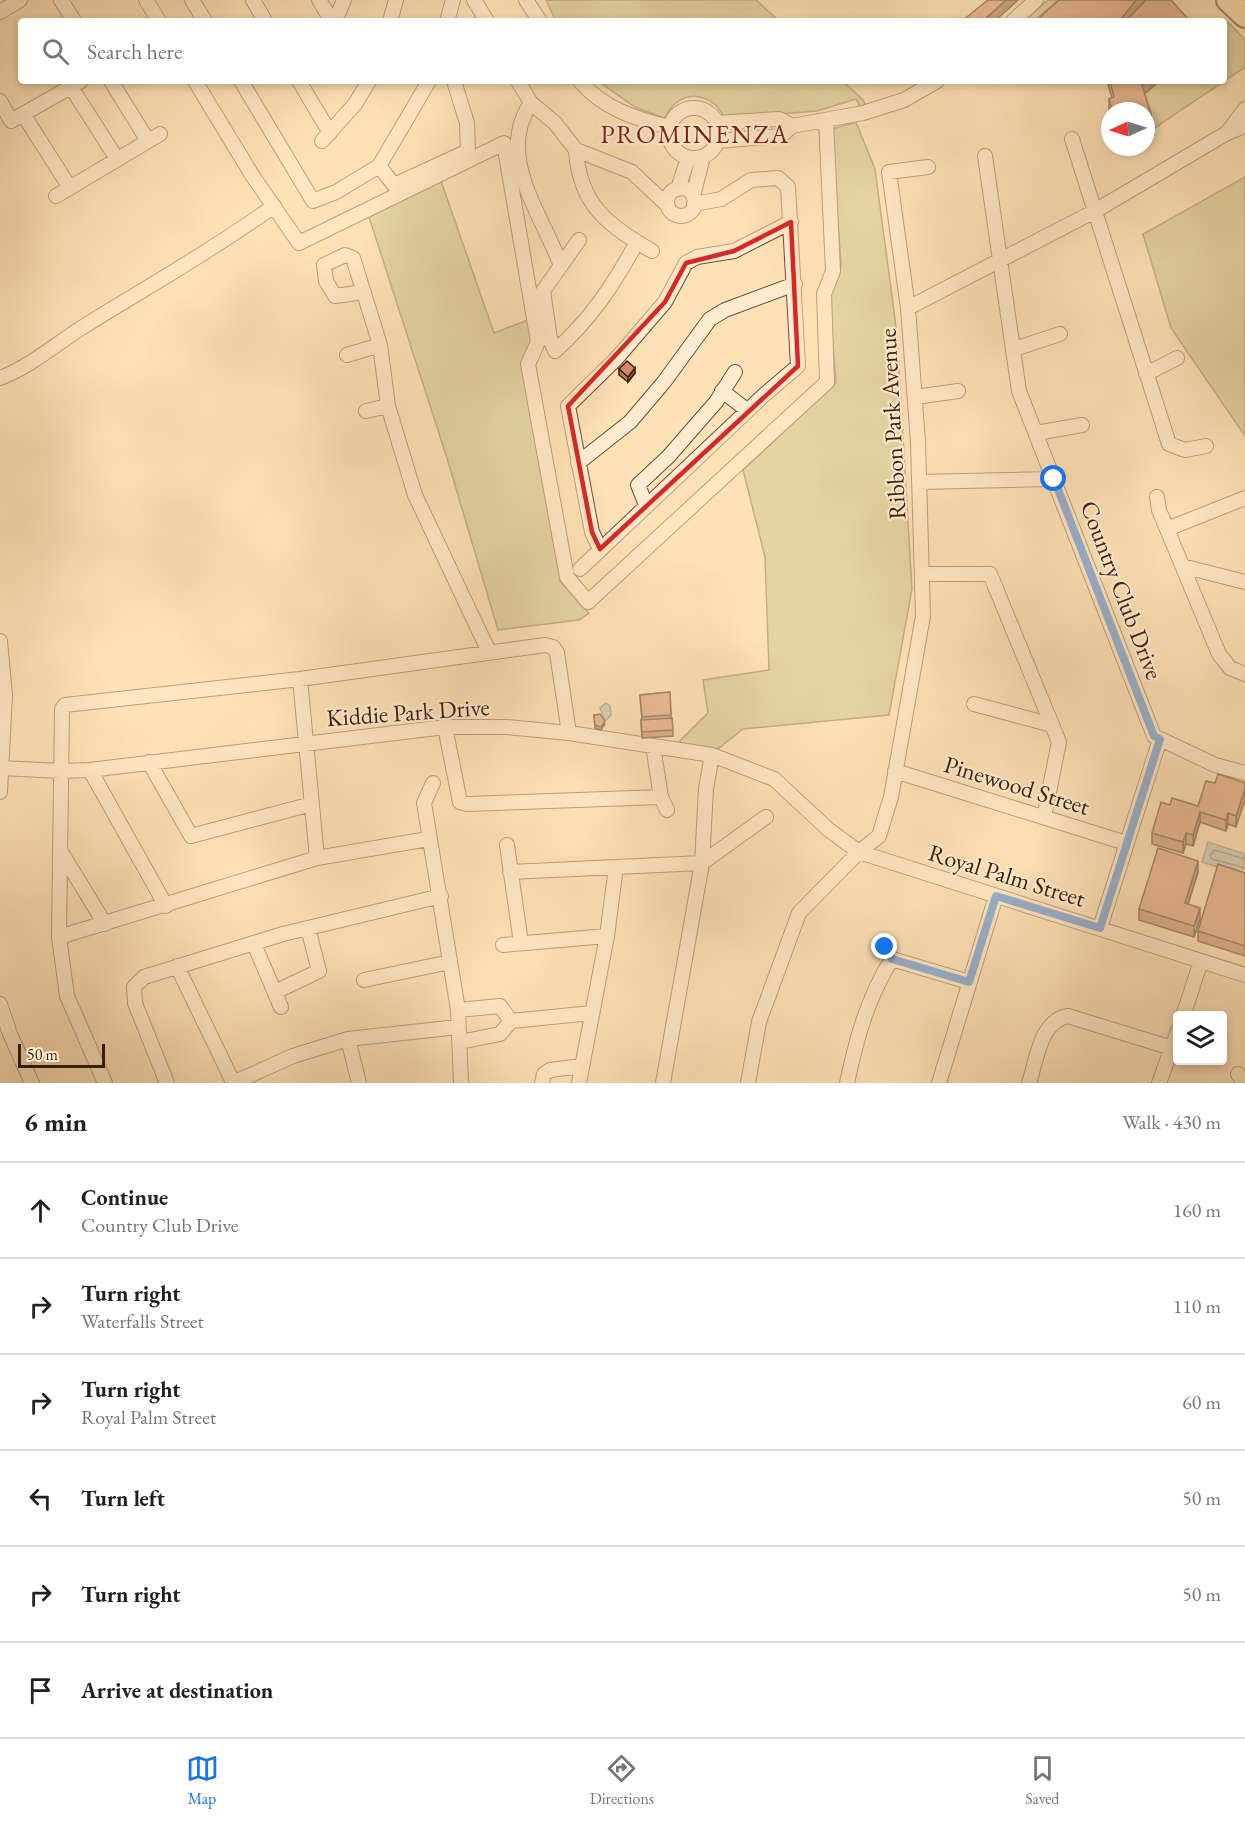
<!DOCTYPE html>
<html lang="en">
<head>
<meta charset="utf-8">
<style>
	:root { --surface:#fff; --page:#f6f6f6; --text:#202124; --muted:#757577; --line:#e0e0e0; --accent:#1a73e8 }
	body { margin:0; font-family:"EB Garamond",serif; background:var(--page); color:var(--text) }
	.controls { position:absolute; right:18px; bottom:18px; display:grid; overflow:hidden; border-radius:6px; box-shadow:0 3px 9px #0003 }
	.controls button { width:54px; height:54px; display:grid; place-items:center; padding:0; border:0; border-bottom:2px solid var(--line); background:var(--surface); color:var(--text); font:30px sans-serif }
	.compass { position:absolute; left:1101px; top:102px; width:54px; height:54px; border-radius:50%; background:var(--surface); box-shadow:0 3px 9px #0003; rotate:266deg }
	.scale { position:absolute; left:18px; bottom:15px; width:87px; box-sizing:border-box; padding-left:6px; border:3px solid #381f08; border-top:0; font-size:16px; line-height:21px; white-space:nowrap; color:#381f08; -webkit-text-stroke:4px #ffecd0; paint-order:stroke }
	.stop { position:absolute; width:18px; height:18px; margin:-14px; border:4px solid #1a73e8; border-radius:50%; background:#fff }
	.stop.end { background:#1a73e8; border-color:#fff; box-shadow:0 2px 6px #0008 }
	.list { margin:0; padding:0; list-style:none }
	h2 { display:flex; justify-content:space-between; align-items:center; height:78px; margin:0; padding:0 24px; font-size:26px }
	h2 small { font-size:20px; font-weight:400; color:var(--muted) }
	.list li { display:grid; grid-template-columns:39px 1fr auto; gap:18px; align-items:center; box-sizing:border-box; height:96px; padding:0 24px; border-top:2px solid var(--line) }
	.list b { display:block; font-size:22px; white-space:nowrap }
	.list p { margin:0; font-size:20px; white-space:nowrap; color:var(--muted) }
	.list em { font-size:20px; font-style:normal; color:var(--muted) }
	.icon { flex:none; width:33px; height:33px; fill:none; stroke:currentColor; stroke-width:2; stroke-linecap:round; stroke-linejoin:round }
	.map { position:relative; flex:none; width:1245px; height:1083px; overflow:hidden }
	.search { position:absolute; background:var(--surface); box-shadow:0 3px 9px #0003; left:18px; right:18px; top:18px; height:66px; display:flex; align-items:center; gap:15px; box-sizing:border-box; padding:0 21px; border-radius:6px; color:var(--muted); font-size:22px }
	.sheet { height:654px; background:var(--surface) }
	nav { display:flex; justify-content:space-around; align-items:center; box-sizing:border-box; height:84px; border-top:2px solid var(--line); background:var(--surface); font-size:16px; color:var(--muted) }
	nav a { display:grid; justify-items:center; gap:3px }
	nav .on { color:var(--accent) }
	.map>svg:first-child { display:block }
	.green { fill:#c6c18a; stroke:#7f7049; stroke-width:1.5 }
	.water { fill:#a5bbb9; stroke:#797d72; stroke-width:1.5 }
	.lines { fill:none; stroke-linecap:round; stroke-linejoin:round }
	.shore { stroke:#6e6d60; stroke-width:1.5 }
	.minor-casing { stroke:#6a5034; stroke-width:16 }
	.trunk-casing { stroke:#381f08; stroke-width:26 }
	.minor { stroke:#ffecd0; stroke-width:14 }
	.trunk { stroke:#ffe1b7; stroke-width:22 }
	.wall { fill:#b8765d; stroke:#381f08; stroke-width:1.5 }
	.shaded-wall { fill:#96604c; stroke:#381f08; stroke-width:1.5 }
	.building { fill:#d6896c; stroke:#381f08; stroke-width:1.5 }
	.route { stroke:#1a73e8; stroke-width:8 }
	.marked { fill:none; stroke:#d62828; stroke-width:4.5; stroke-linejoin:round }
	.labels { text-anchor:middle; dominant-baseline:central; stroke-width:4.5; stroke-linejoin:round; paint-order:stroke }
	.street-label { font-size:24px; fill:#381f08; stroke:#ffecd0 }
	.neighbourhood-label { font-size:26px; letter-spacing:1.5px; fill:#7a1f14; stroke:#ffecd0 }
</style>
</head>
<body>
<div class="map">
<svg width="1245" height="1083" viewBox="0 0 1245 1083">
	<rect width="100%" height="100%" fill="#ffe1b7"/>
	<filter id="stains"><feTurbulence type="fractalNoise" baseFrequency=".00333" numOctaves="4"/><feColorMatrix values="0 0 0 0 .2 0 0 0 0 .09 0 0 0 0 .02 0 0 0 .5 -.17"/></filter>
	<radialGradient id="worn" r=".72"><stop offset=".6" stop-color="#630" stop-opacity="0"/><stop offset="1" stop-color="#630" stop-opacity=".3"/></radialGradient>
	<path class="green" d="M546 0H756L779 21H556Z
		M1048 0H1058L1034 21H1024Z
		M1228 22 1245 40V67L1153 129 1143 95 1159 81H1224V25Z
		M598 81H843L863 100 866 106 861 108 856 99 817 111 724 118C717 99 693 89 676 103 670 107 668 114 664 118L635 107Z
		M856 122 875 169 897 334 912 589 889 715 743 729 719 748 707 751 679 742 708 713 703 680 769 670 765 557 743 470 836 383 829 295 841 266 832 129Z
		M1245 177V436L1171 328 1143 234Z
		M440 178 494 333 528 320 532 340 522 365 557 545 560 581 589 613 579 620 498 630 447 458 368 214Z"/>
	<path class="water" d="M606 703 610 706 611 715 605 721 600 708Z
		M1208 842 1245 854 1242 875 1202 862Z"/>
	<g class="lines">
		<path class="shore" d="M1245 859 1214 850 1210 856 1212 859 1245 868"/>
		<defs>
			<path id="minor" d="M61 0 74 21
				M146 0 159 21
				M192 0 205 21
				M253 0 265 21
				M319 0 332 21
				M474 0 487 21
				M526 0 540 21
				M0 12 20 0
				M335 21 344 0
				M390 21 396 0
				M447 21 453 0
				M1013 21 1036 0
				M111 81 148 141
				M195 81 252 175 299 243 504 143 538 342 528 364 567 577 588 602 827 382 824 294 833 271 826 120
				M241 81 313 201 336 192 379 166 429 81
				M299 81 330 133
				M518 81 531 103 555 123 576 150 632 172 667 205
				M580 81C602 108 636 119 669 127
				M71 87 117 159
				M0 101 11 121 81 81
				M531 103C495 156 542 214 561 266
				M669 133a25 25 0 1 1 50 0a25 25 0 1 1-50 0Z
				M23 114 70 188
				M717 123 779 119 792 126
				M1227 133 1245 109
				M1072 139 1169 444 1185 450 1206 446
				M322 141 355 104 369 81
				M718 141 781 136 792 126 863 113 904 100 937 81
				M576 150C579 204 608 226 652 251
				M985 156 1019 391 1154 736 1215 765 1245 773
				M379 166 394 185 468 151 467 123 454 81
				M667 202a14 14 0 1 1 28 0a14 14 0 1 1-28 0Z
				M678 189 688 158
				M56 196 160 134
				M693 196 703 157
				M579 240 543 291 550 339 555 351C591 319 614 284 637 242
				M364 292 335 296 326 281 324 265 345 255 353 258 380 345 388 406 415 495 489 652
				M908 308 1095 211 1227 133 1245 126
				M1014 349 1060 334
				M347 355 380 345
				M1146 374 1177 358
				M0 378C32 366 58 342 86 325 149 286 214 249 274 206
				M722 391 747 410
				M915 397 958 391
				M366 411 388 406
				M1036 433 1082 425
				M578 463 630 422 664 382 710 319 725 310 795 284
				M920 482 1055 479
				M1157 497 1159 510 1219 654 1230 668 1245 674
				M646 505 638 485 668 457 716 402 735 372
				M1167 529 1245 498
				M600 549 592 532 568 406 616 359 665 302 686 263 697 257 734 251 791 222
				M1182 566 1245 582
				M580 569 764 395 798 366 788 187 778 178 751 180 721 199 694 204
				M922 574H990L1059 742 1044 817
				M0 641 5 695 0 792
				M300 679 317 858
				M974 704 1052 725
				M445 727 460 802 467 804 661 797
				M653 746 661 797 667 810
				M149 762 191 836 312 804
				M0 768 62 771 90 770 445 727H507L569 733 712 755 774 779 829 830 859 852 1245 975
				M90 770 166 906
				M895 771 1126 843
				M433 783 424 803 458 1010 461 1083
				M507 845 521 943
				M61 852 105 924
				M510 872 702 863 706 789 712 755
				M1100 928 1160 739
				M59 937 317 858 428 839
				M254 944 281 1007
				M503 945 607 936
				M177 966 233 1082
				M364 980 450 962
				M275 992 319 971 308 928
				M0 1004 10 1034 32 1083
				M458 1010 500 1006 511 1021
				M1183 1016 1201 961
				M348 1039 359 1083
				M460 1042 500 1034 511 1021 592 1013
				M1238 1074 1244 1083
				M105 1083 67 996 59 937 62 709 65 705 300 679 545 645 553 647 557 653 569 733
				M167 1083 135 1003 134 987 144 977 283 934 441 896
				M233 1083 293 1056 348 1039 458 1027
				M542 1083 544 1074 550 1070 582 1066
				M579 1083 607 936 616 867
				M663 1083 702 863 766 817
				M748 1083 759 1022 799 913 859 852 879 836 891 797 923 616 918 442 908 308 889 172 928 167
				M847 1083C856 1040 868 996 892 959L969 982
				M939 1083 996 896
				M1029 1083C1037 1059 1040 1021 1068 1016L1172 1048
				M1159 1083 1178 1031"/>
			<path id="trunk" d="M1228 0 1245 16"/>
		</defs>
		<use href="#minor" class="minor-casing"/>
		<use href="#trunk" class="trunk-casing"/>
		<use href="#minor" class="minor"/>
		<use href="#trunk" class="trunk"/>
	</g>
	<path class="wall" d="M1107 81H1159L1144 94 1151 125 1146 128V111H1110V114L1109 110V99L1112 98Z
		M619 369 635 373 628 382 619 375Z
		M670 692 671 718H672L673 736 642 738 641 725V720H642L640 695Z
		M594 715 605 724 601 730 595 728Z
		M1215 783H1245L1236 827 1228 824 1226 831 1200 822 1193 846 1186 844 1183 853 1152 844V833L1170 805 1198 806Z
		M1198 872 1188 904 1200 919 1194 937 1139 920V909Z
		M1245 873V956L1198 941V931Z"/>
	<path class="shaded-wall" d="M1006 0H1018L995 21H983Z
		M1136 0H1145L1128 21H1118Z
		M1147 81H1159L1142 96V85Z
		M1151 114V125L1146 128V117Z
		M635 368V373L628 382V377Z
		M1245 789V800L1236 827V816Z
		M1200 812V822L1193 846V835Z
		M1228 813V824L1226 831V820Z
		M1186 833V844L1183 853V842Z
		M1198 861V872L1185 914V903Z
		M1200 908V919L1194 937V926Z"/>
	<path class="building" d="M988 0H1006L983 21H962Z
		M1059 0H1136L1122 18 1118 21H1036Z
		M1146 0H1171L1190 21H1126Z
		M1110 81H1147L1142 85 1151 114 1146 117V111H1112L1109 99 1114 97Z
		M627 361 635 368 628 377 619 369Z
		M670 692 671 715 642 717 640 695Z
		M600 714 605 721 601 727 595 725 594 715Z
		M672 718 673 730 642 732 641 720Z
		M1218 774 1245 783V789L1236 816 1228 813 1226 820 1200 812 1193 835 1186 833 1183 842 1152 833 1161 802 1170 805 1172 798 1198 806 1206 781 1215 783Z
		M1158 848 1198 861 1185 903 1200 908 1194 926 1139 909Z
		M1218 864 1245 873V946L1198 931Z"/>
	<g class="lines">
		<path class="route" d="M885 947 892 959 969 982 996 896 1100 928 1160 739 1154 736 1054 479"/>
	</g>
	<path d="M0 0H1245V1083H0ZM791 222 798 366 600 549 592 532 568 406 665 302 686 263 734 251Z" fill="#ffe1b7" fill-opacity=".55" fill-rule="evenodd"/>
	<path class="marked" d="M791 222 798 366 600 549 592 532 568 406 665 302 686 263 734 251Z"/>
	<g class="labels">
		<g class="street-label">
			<text transform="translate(892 424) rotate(-93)">Ribbon Park Avenue</text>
			<text transform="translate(1122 590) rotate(69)">Country Club Drive</text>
			<text transform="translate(408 712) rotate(-4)">Kiddie Park Drive</text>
			<text transform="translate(1017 785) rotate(17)">Pinewood Street</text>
			<text transform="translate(1007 875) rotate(17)">Royal Palm Street</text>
		</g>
		<g class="neighbourhood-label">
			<text x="695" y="134">PROMINENZA</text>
		</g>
	</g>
	<rect width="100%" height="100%" filter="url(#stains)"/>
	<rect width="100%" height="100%" fill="url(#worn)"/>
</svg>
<div class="controls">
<button><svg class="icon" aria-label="layers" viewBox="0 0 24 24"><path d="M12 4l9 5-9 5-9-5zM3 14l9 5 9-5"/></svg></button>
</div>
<svg class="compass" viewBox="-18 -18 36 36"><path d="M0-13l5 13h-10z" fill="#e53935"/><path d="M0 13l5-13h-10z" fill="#757577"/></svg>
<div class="scale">50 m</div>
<div class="stop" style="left:1054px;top:479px"></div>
<div class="stop end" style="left:885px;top:947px"></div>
<div class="search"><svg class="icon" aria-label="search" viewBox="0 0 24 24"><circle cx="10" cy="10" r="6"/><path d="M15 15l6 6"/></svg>Search here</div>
</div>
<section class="sheet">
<h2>6 min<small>Walk · 430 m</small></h2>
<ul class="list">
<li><svg class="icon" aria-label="ahead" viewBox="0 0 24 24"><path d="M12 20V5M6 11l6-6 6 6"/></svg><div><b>Continue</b><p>Country Club Drive</p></div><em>160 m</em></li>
<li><svg class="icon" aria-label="right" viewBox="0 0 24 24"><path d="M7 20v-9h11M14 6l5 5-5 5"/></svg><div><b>Turn right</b><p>Waterfalls Street</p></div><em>110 m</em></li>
<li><svg class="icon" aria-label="right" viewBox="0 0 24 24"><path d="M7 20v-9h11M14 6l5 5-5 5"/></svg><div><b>Turn right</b><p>Royal Palm Street</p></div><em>60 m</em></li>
<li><svg class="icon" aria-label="left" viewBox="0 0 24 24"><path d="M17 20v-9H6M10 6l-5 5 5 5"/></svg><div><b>Turn left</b></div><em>50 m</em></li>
<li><svg class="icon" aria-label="right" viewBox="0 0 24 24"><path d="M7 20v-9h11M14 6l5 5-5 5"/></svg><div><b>Turn right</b></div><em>50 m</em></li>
<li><svg class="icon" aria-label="arrive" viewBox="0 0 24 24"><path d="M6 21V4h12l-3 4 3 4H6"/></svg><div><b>Arrive at destination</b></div></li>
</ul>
</section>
<nav>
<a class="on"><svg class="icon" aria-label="map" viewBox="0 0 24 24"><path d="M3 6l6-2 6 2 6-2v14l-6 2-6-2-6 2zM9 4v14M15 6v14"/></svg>Map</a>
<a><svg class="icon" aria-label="directions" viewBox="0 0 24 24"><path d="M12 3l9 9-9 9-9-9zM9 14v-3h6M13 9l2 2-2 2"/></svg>Directions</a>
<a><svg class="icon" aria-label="saved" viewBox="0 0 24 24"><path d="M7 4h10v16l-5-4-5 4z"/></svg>Saved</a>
</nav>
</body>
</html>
